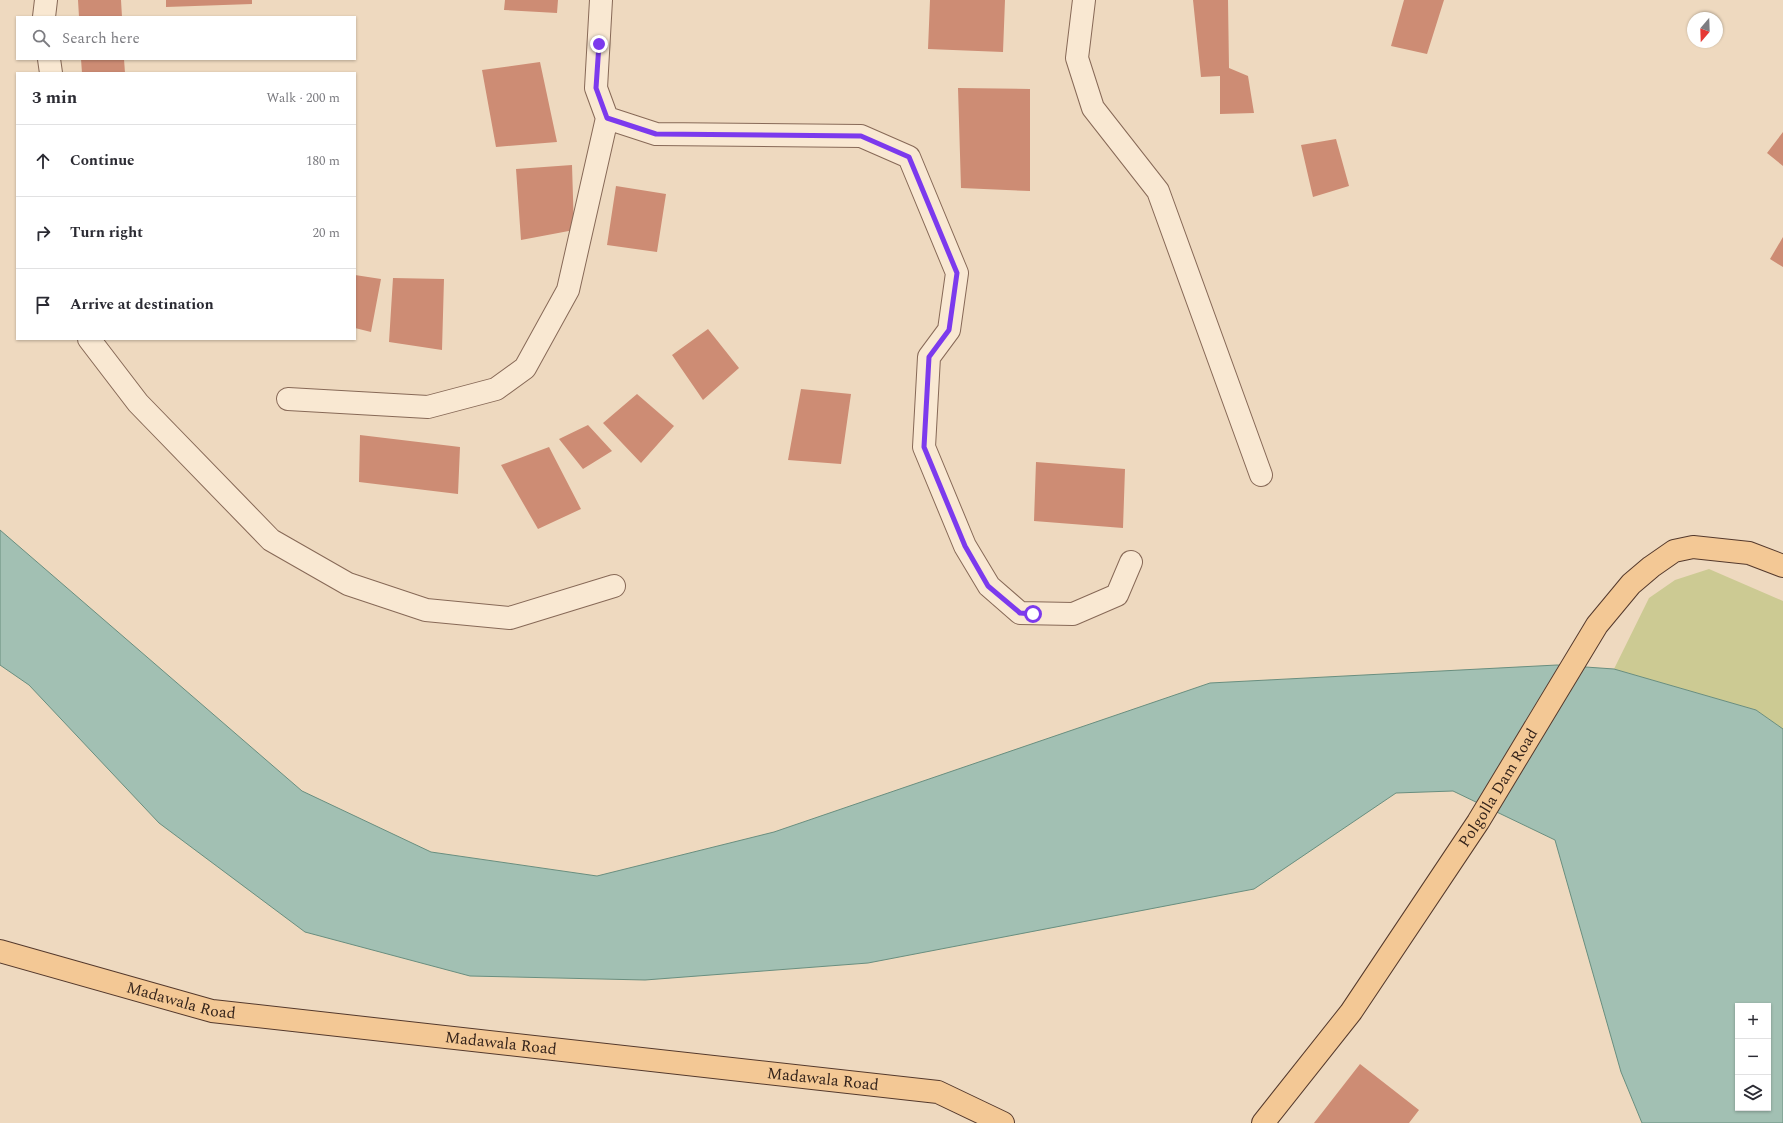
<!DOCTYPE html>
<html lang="en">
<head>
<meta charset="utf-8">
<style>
	:root { --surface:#fff; --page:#f2f2f3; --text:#2b2b33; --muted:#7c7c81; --line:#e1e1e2 }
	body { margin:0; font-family:Spectral,serif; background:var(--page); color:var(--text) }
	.controls { position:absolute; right:12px; bottom:12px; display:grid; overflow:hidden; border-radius:0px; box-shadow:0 1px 3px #0004 }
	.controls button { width:36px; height:36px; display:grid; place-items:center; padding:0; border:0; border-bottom:1px solid var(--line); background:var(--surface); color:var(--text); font:20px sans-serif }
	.compass { position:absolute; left:1687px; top:12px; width:36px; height:36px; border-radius:50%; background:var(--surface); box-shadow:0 1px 3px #0004; rotate:199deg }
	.stop { position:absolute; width:12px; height:12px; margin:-9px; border:3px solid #7c3aed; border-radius:50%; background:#fff }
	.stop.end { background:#7c3aed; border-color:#fff; box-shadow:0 1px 4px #0008 }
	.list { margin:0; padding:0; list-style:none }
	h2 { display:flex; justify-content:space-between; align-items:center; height:52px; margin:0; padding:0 16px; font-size:17px }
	h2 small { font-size:13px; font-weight:400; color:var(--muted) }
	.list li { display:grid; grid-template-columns:26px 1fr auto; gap:12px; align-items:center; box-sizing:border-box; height:72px; padding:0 16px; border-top:1px solid var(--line) }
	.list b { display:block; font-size:15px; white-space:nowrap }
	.list em { font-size:13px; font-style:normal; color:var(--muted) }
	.icon { flex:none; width:22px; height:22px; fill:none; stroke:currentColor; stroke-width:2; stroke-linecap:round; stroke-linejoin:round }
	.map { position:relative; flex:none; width:1783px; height:1123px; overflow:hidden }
	.search { position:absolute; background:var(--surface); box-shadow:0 1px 3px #0004; left:16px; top:16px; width:340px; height:44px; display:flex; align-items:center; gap:10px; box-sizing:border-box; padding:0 14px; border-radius:0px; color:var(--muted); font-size:15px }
	.panel { position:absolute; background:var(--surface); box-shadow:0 1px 3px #0004; left:16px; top:72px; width:340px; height:268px; border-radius:0px }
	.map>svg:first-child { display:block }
	.green { fill:#ccca93 }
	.water { fill:#a2c0b3; stroke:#698e7f; fill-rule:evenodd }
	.building { fill:#cd8c74 }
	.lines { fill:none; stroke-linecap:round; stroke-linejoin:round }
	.minor-casing { stroke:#876957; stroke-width:24 }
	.major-casing { stroke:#54392c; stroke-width:24 }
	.minor { stroke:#f9e8d2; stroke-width:22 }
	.major { stroke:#f3c895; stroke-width:22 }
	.route { stroke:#7c3aed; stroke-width:5 }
	.labels { text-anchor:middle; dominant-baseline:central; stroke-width:3; stroke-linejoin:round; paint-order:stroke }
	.street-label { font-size:16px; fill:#36251c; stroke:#f6e4ce }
</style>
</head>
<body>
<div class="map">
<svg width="1783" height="1123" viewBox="0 0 1783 1123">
	<rect width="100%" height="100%" fill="#eed9bf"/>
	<path class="green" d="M1709 569 1783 601V729L1756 710 1614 669 1649 598 1675 580Z"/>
	<path class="water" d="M0 530 302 791 431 852 597 876 774 832 1210 683 1557 665 1614 669 1756 710 1783 729V1123H1642L1621 1072 1555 840 1453 791 1396 793 1254 889 868 963 645 980 470 976 305 932 159 823 29 685 0 665ZM1738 1006H1768V1108H1738Z"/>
	<path class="building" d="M78 0H121L122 17H79Z
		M166 0H252V4L166 7Z
		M505 0H558L557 13 504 10Z
		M930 0H1005L1003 52 928 49Z
		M1193 0H1228L1229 68 1248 76 1254 113 1220 114V76L1201 77Z
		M1404 0H1444L1427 54 1391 46Z
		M81 59H124L125 73H82Z
		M540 62 557 142 496 147 482 70Z
		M958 88 1030 89V191L961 188Z
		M1783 132V166L1767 153Z
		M1336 139 1349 186 1313 197 1301 145Z
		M572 165 574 230 521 240 516 169Z
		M616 186 666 194 657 252 607 245Z
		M1783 237V267L1770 259Z
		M355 275 381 279 371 332 355 328Z
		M393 278 444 279 442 350 389 342Z
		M708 329 739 368 703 400 672 355Z
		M801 389 851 394 841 464 788 460Z
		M637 394 674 426 641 463 603 423Z
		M588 425 612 451 583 469 559 439Z
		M360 435 460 447 458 494 359 482Z
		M549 447 581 509 538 529 501 465Z
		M1036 462 1125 469 1123 528 1034 521Z
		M1360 1064 1419 1110 1409 1123H1314Z"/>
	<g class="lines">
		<defs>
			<path id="minor" d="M601 0 596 88 607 118 656 134 861 136 909 157 957 273 949 330 929 357 924 447 965 546 989 586 1020 613 1073 614 1117 595 1131 562
				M1084 0 1077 58 1093 108 1158 191 1261 475
				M44 17 46 0
				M49 59 51 73
				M89 339 138 403 271 540 348 584 426 610 510 618 614 586
				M288 399 428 407 496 389 525 368 568 290 607 118"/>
			<g id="major">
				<path id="s1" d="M0 951 212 1011 938 1092 1003 1123"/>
				<path id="s2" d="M1263 1123 1351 1012 1478 822 1597 625 1631 584 1651 567 1674 551 1693 547 1749 553 1783 566"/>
			</g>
		</defs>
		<use href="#minor" class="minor-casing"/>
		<use href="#major" class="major-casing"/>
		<use href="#minor" class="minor"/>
		<use href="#major" class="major"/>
	</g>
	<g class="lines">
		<path class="route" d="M599 44 596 88 607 118 656 134 861 136 909 157 957 273 949 330 929 357 924 447 965 546 988 586 1020 613 1033 614"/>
	</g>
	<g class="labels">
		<g class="street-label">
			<text stroke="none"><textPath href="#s2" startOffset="410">Polgolla Dam Road</textPath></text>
			<text stroke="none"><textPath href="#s1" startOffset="188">Madawala Road</textPath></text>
			<text stroke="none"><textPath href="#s1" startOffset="511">Madawala Road</textPath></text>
			<text stroke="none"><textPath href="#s1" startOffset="835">Madawala Road</textPath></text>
		</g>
	</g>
</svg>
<div class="controls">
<button>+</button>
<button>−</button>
<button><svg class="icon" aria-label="layers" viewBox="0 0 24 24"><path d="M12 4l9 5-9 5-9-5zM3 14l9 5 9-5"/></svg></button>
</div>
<svg class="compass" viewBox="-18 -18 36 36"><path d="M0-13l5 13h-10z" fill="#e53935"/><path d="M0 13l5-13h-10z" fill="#7c7c81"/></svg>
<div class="stop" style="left:1033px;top:614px"></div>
<div class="stop end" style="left:599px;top:44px"></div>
<div class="search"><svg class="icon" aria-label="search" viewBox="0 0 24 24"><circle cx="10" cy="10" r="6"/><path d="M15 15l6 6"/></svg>Search here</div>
<section class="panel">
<h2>3 min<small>Walk · 200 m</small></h2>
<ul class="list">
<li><svg class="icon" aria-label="ahead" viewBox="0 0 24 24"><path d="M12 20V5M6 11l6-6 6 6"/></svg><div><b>Continue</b></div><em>180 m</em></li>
<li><svg class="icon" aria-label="right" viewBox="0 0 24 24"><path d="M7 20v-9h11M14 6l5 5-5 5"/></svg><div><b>Turn right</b></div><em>20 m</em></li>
<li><svg class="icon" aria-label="arrive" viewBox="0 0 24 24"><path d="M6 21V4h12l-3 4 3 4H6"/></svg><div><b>Arrive at destination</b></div></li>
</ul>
</section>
</div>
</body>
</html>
